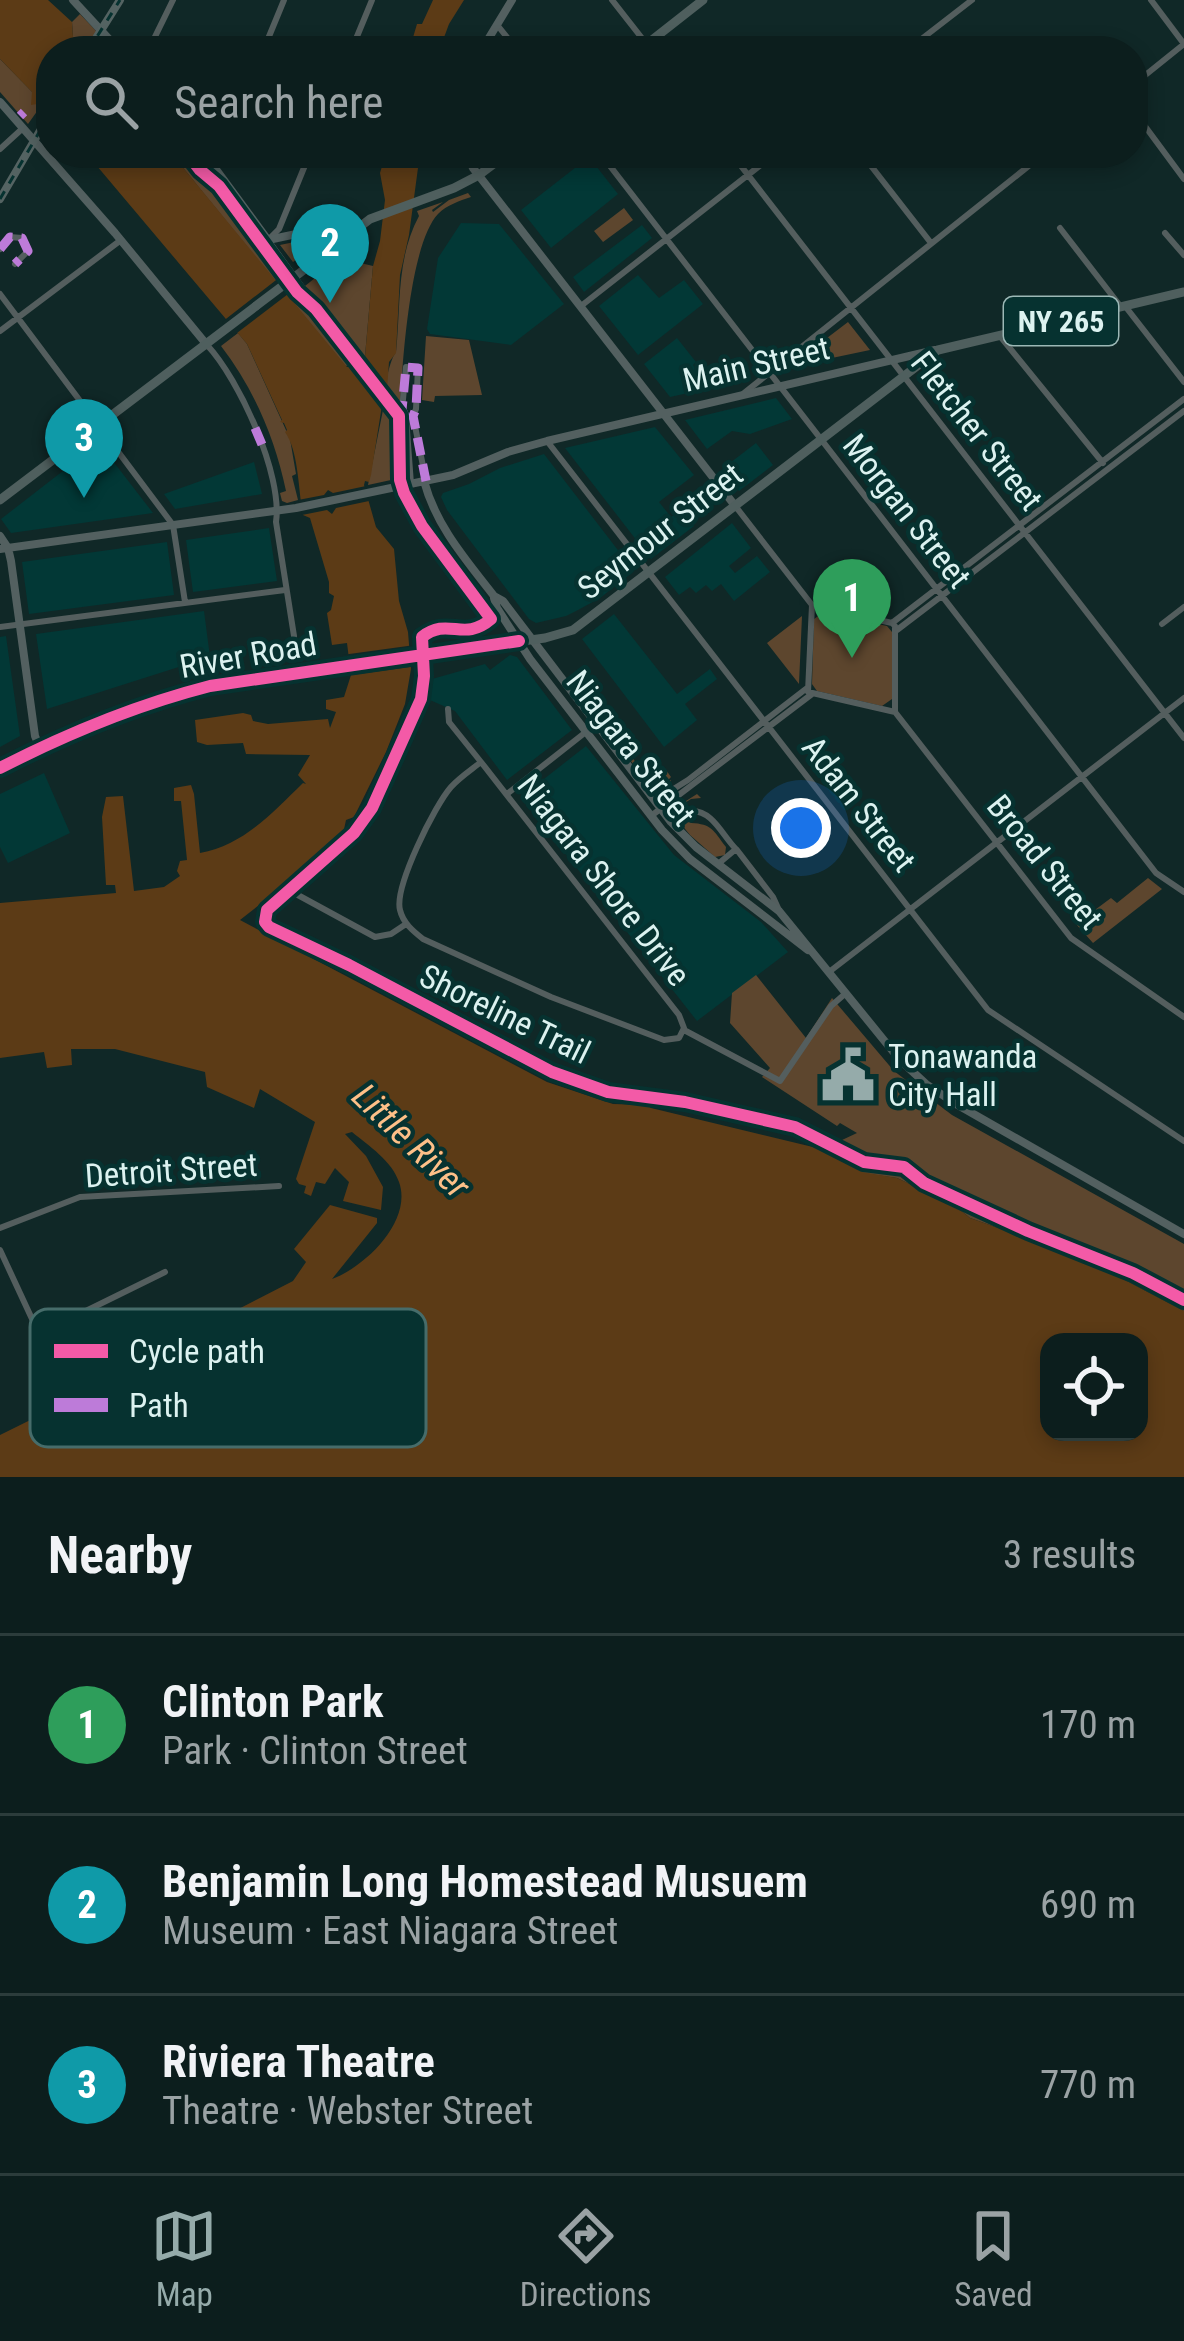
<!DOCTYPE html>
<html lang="en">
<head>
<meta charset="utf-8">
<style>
	:root { --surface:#0c1e1d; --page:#152726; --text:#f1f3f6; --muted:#9aa2a4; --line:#2c3c3b; --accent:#95abaa }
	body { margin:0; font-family:"Roboto Condensed",sans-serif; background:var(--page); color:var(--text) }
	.controls { position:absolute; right:36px; bottom:36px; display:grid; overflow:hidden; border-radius:24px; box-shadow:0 6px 18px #0003 }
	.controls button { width:108px; height:108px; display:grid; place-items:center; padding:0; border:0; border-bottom:3px solid var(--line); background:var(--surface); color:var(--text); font:60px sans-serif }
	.you { position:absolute; left:801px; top:828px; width:42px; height:42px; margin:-30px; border:9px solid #fff; border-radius:50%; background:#1a73e8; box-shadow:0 0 0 18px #1a73e833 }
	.badge { display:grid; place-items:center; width:78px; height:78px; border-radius:50%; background:var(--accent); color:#fff; font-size:39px; font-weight:700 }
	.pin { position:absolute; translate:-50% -99px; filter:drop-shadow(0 3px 6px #0008) }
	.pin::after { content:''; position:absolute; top:63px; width:42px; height:36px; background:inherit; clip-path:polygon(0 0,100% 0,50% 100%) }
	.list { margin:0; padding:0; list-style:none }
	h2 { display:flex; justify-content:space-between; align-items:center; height:156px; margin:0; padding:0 48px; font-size:51px }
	h2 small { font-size:39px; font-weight:400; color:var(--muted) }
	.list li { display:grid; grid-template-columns:78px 1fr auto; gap:36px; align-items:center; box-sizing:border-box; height:180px; padding:0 48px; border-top:3px solid var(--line) }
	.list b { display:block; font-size:45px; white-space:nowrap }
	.list p { margin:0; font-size:39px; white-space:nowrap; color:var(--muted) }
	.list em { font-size:39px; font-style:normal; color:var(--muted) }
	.icon { flex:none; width:66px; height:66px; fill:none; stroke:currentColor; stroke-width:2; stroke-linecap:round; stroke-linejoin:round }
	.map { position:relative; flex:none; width:1184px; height:1477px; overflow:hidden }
	.search { position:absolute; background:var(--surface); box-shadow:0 6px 18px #0003; left:36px; right:36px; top:36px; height:132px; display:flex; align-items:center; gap:30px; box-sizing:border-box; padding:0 42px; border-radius:48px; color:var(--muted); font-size:45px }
	.sheet { height:696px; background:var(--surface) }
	nav { display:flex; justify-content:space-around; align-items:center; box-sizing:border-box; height:168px; border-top:3px solid var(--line); background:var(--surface); font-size:33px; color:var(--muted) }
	nav a { display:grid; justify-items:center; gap:6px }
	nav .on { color:var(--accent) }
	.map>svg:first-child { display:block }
	.built { fill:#023836 }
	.green { fill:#5d462e }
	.water { fill:#5c3b16; fill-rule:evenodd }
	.pier { fill:#102827 }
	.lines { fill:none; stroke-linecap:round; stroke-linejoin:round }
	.street { stroke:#545e5e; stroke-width:6 }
	.secondary { stroke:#536060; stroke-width:8 }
	.primary { stroke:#4f5f5e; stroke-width:9 }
	.rail-casing { stroke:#546362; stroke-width:8 }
	.rail { stroke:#063230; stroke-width:3; stroke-dasharray:9; stroke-linecap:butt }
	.primary-bridge { stroke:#4f5f5e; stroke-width:9 }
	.quiet { stroke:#bd7bd9; stroke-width:9; stroke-dasharray:18 9; stroke-linecap:butt }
	.cycleway-casing { stroke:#063230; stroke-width:20 }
	.cycleway { stroke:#f35aa7; stroke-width:12 }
	.labels { text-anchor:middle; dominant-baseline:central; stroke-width:9; stroke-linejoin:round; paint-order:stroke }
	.shield { fill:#063230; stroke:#9cb8b6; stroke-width:3 }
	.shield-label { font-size:30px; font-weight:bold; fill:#dcf2f0 }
	.street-label { font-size:33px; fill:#dcf2f0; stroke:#063230 }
	.poi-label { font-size:33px; fill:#dcf2f0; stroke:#063230; text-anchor:start }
	.water-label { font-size:36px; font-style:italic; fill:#fec088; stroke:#063230 }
	.key { fill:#063230; stroke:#466c6a; stroke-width:3 }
	.key-label { font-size:33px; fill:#dcf2f0 }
</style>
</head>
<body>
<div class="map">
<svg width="1184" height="1477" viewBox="0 0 1184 1477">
	<rect width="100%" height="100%" fill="#102827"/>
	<path class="built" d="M589 157 618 194 551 248 521 210Z
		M461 223 499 224 564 304 511 345 430 334 427 329 438 258Z
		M642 225 652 238 584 292 573 277Z
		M638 275 659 298 684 280 703 304 638 355 599 306Z
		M677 338 696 362 693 365 711 388 670 397 644 364Z
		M776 398 792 419 750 434 732 431 707 449 685 420Z
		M655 427 694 475 659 502 671 517 682 510 694 526 651 559 565 448Z
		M99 443 153 513 11 533 1 519Z
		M756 443 773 465 739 491 722 469Z
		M544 454 634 571 600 598 578 610 566 616 536 623 529 619 447 510 441 497 443 493 469 484 500 468Z
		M254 462 262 494 175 509 164 494Z
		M732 523 751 548 729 566 735 573 757 556 770 572 734 601 721 584 712 591 706 585 696 593 690 587 679 595 665 577Z
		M269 528 277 581 193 592 186 540Z
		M167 542 174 595 29 614 22 562Z
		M204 611 210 657 47 709 36 634Z
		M614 614 677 694 710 669 717 679 685 704 697 720 664 747 582 639Z
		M6 636 20 736 0 747V637Z
		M510 655 517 657 572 730 507 780 455 711 423 697 425 681 485 664 490 670Z
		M586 746 674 855 761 922 788 952 697 1021 521 797Z
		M44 773 70 833 8 863 0 847V794Z"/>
	<path class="green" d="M80 14 115 51H87L73 37 72 22Z
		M0 59 43 103 28 124 0 92Z
		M171 153H199L300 290 340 258 373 266 365 356 354 365 344 366Z
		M468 193 471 197C459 201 447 205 438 214 404 250 398 420 399 471L391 480 368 485 383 410C383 397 388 362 396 352 401 305 396 259 419 216L417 211 443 202 432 210 433 212 449 200Z
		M624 208 633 220 603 242 594 231Z
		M337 233 306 258 303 260 300 257 293 262 280 245Z
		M848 322 870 350 789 367Z
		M238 333 247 344 290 439 296 474 292 476 298 500 287 503 282 501 280 493 286 491C275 438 254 389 221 346Z
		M426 336 469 340 482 395 435 396 434 402 422 400Z
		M824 612 887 626 892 632V699L882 706 817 691 812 684 814 619Z
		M802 616 799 684 767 643Z
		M605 723 645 774 653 776 666 770 671 777 666 782 671 780 670 785 660 791 652 789 606 728Z
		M697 794 701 798 691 799 683 804V816L691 823C712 824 713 830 726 847L725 855 715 857 690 835 673 814 678 806Z
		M1148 878 1162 889 1093 943 1076 924 1111 898 1117 903Z
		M756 975 806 1038 832 998 894 1071 952 1115 1184 1244V1311L1083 1258 970 1218 954 1205 897 1178 862 1173 832 1156 842 1140 857 1133 840 1123 837 1126 762 1077 770 1068 730 1023 732 993Z"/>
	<path class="water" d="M0 0H48L72 22 73 37 87 51H51V111L43 103 31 105 32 92 0 59Z
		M433 0H464L449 24 439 51H409L417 24H422Z
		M86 153H171L347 367 355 365 365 356 373 266 380 241 385 200 380 173 386 153H420L409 235 400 275 396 353 389 362 387 390 391 391 382 405 371 475 369 482 365 481 364 485 376 527 394 549 399 601 408 632 411 669 405 704 386 752 354 817 346 820 343 834 335 837 277 891 240 920 547 1082 613 1104 647 1105 651 1108 817 1148 862 1172 897 1178 954 1205 970 1218 1083 1258 1184 1311V1477H0V1435L194 1339 219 1319 293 1281 306 1262 294 1249 330 1205 377 1218V1223L332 1279C365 1267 413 1221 399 1182 392 1161 369 1146 352 1132L345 1134 366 1156 383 1187 381 1210 343 1201 349 1182 335 1168 325 1184 316 1182 311 1196 304 1193 306 1186 299 1184 296 1179 315 1122 260 1089 254 1108 207 1087 205 1072 115 1049H71L72 1065 47 1068 44 1052 0 1058V903L116 893 115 885H106L102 817 106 797 123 796 134 891 164 887 180 876 177 871 180 861 187 860 181 801H174V788L191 785 194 794 200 853C244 845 272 813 303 783L306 784 298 775 310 755 246 754 243 743 207 745 197 742 195 720 243 713 251 715 253 721 268 724 328 719 330 728 336 712 326 709V700L344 697 351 675 347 643 332 645 327 613 331 610 334 596 329 593V582L310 518 303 515C298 489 299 452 285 432L287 430 284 423 280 422 282 420 247 344ZM1049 1342H1139V1432H1049Z"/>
	<path class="pier" d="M280 277 292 291 233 336 222 322Z
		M366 486 369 501 336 508 332 514 327 510 302 515 298 500 324 495 328 490 333 493Z
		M415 645 417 666 344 676 342 655Z"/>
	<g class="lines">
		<path class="street" d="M612 0 652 51
			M1151 0 1184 44
			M498 26 518 51
			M148 51 173 0
			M263 51 284 0
			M351 51 372 0
			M906 51 972 0
			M1133 85 1184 44
			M1133 110 1184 179
			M0 149 23 128
			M600 153 1156 873 1184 892
			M731 153 1184 738
			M861 153 931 243
			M215 169 222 153
			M1060 228 1121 307
			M1165 233 1184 255
			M0 249 10 237 22 238 28 251 15 264
			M302 287 268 240 279 229 310 153
			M0 294 173 525 185 602
			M581 306 776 153
			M1125 306 1184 382
			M0 331 121 240
			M1000 336 1103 463
			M207 345C239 379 283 475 276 522L294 636
			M744 393 1045 153
			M547 441 988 1010 1184 1141
			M411 484 406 417 402 410 406 367 418 368 416 409 413 416 426 481
			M736 507 812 605
			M812 605 808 692 895 712
			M812 605 892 623 895 626V712
			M892 623 1184 399
			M1162 624 1184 607
			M0 627 285 590
			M897 630 1184 411
			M448 709 449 722 481 762
			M895 712 1071 938 1184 1017
			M481 762 679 1015 684 1028 679 1038 664 1040 551 997 423 939C413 931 403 923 400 910 394 887 435 805 451 787 460 777 471 770 481 762Z
			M507 794 596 724
			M656 800 688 780 807 688
			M692 811C713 811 722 835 736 849L718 864
			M651 816 812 694
			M737 850 773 897 778 908
			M296 894 375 937 391 934 406 924
			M829 972 1184 698
			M684 1030 780 1081 831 1006 846 993
			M0 1228 80 1197 279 1186
			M0 1250 39 1334 165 1272"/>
		<path class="secondary" d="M73 0 120 51
			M481 51 512 0
			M0 102 115 233 207 345
			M204 153 268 240 334 226H357
			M466 153 473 168 736 507
			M424 481C436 526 466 560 494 596L503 601 671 822 696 847 779 911 900 1060 926 1084 956 1104 1184 1234
			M0 536 8 548 11 561 35 736 40 748
			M0 549 296 508 453 475 508 452 547 441 935 350
			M494 598 497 608 530 659 662 830 690 859 808 950"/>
		<path class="primary" d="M638 51 703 0
			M305 269 370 219 454 188 479 175 508 153
			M0 500 256 306
			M0 768 94 723 173 695 210 686 295 672 545 638 573 630 938 350 1184 292"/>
		<defs>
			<path id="rail" d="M88 51 120 0
				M0 199 51 112"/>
		</defs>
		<use href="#rail" class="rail-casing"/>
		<use href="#rail" class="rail"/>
		<path class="primary-bridge" d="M256 306 305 269"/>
		<path class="quiet" d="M20 116 24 112
			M0 249 10 237 22 238 28 251 15 264
			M406 418 402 410 406 367 418 368 416 409 413 416 426 481
			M255 428 263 447"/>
		<defs>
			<path id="cycleway" d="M187 153 200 170 219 186 297 292 316 309 399 416 400 480 404 493 422 526 491 619C463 643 449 616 422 637L424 676 421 699 372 808 354 833 267 910 265 922 269 927 349 965 552 1072 608 1092 685 1102 795 1127 864 1162 904 1167 924 1183 1028 1231 1133 1273 1184 1300
				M0 768C68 733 136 705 210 686L519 641"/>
		</defs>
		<use href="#cycleway" class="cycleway-casing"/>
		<use href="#cycleway" class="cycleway"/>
	</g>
	<defs>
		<symbol id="civic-bare" viewBox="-9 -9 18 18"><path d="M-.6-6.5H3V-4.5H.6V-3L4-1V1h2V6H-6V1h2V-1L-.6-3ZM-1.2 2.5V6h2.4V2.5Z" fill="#95abaa" stroke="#063230" stroke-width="2.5" paint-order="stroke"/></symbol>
	</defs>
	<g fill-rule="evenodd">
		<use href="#civic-bare" x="810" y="1037" width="76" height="76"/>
	</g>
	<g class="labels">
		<rect class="shield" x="1004" y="297" width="114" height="48" rx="9"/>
		<g class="shield-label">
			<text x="1061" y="321">NY 265</text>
		</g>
		<g class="street-label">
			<text transform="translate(756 364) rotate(-13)">Main Street</text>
			<text transform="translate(977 431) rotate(52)">Fletcher Street</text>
			<text transform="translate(907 511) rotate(52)">Morgan Street</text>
			<text transform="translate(660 531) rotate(-38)">Seymour Street</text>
			<text transform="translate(248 655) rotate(-10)">River Road</text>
			<text transform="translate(631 748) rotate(52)">Niagara Street</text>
			<text transform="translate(859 804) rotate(52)">Adam Street</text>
			<text transform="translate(1045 862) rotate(51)">Broad Street</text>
			<text transform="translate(604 880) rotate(52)">Niagara Shore Drive</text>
			<text transform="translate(505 1014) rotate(26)">Shoreline Trail</text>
			<text transform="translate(171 1170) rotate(-4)">Detroit Street</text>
		</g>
		<g class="poi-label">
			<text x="888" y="1056">Tonawanda<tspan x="888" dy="38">City Hall</tspan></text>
		</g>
		<g class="water-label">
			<text transform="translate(411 1141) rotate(44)">Little River</text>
		</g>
	</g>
	<rect x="30" y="1309" width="396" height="138" rx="18" class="key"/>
	<rect x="54" y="1344" width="54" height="14" fill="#f35aa7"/>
	<rect x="54" y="1398" width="54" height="14" fill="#bd7bd9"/>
	<g class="key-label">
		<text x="129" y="1363">Cycle path</text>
		<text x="129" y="1417">Path</text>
	</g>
</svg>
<div class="controls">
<button><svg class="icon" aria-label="locate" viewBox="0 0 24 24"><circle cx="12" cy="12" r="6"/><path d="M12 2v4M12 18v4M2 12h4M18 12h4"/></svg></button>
</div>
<div class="you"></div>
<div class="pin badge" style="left:852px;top:658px;background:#2e9e5b">1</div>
<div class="pin badge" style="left:330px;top:303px;background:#0f9aa8">2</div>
<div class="pin badge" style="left:84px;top:498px;background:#0f9aa8">3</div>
<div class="search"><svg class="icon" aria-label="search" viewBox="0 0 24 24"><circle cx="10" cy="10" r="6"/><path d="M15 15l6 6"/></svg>Search here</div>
</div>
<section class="sheet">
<h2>Nearby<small>3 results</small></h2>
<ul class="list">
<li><span class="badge" style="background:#2e9e5b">1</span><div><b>Clinton Park</b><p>Park · Clinton Street</p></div><em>170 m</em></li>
<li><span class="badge" style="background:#0f9aa8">2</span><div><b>Benjamin Long Homestead Musuem</b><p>Museum · East Niagara Street</p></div><em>690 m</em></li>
<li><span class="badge" style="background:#0f9aa8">3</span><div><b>Riviera Theatre</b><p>Theatre · Webster Street</p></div><em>770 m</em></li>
</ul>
</section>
<nav>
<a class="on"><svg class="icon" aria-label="map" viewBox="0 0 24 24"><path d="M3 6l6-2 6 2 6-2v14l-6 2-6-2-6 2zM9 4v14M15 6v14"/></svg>Map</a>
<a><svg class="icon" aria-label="directions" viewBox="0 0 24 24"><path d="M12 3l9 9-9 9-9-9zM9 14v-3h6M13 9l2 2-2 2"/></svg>Directions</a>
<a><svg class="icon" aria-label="saved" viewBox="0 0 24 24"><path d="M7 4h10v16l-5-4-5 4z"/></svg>Saved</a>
</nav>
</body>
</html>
